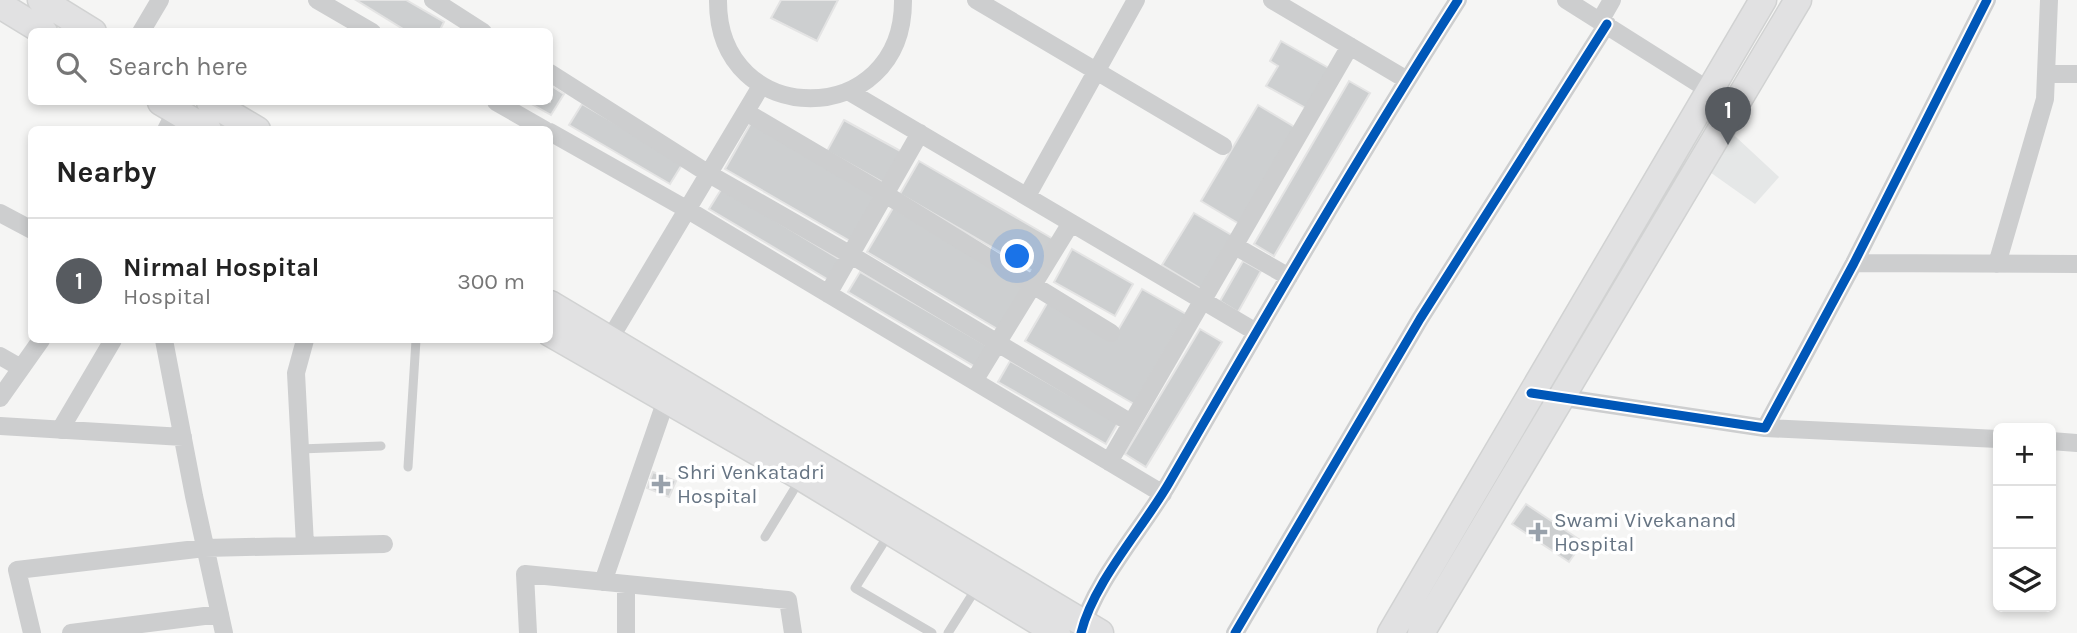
<!DOCTYPE html>
<html lang="en">
<head>
<meta charset="utf-8">
<style>
	:root { --surface:#fff; --page:#f6f6f6; --text:#222; --muted:#767676; --line:#e0e0e0; --accent:#575b60 }
	body { margin:0; font-family:Karla,sans-serif; background:var(--page); color:var(--text) }
	.controls { position:absolute; right:21px; bottom:21px; display:grid; overflow:hidden; border-radius:10px; box-shadow:0 4px 10px #0003 }
	.controls button { width:63px; height:63px; display:grid; place-items:center; padding:0; border:0; border-bottom:2px solid var(--line); background:var(--surface); color:var(--text); font:35px sans-serif }
	.you { position:absolute; left:1018px; top:257px; width:24px; height:24px; margin:-18px; border:5px solid #fff; border-radius:50%; background:#1a73e8; box-shadow:0 0 0 10px #1a73e833 }
	.badge { display:grid; place-items:center; width:46px; height:46px; border-radius:50%; background:var(--accent); color:#fff; font-size:23px; font-weight:700 }
	.pin { position:absolute; translate:-50% -58px; filter:drop-shadow(0 2px 4px #0008) }
	.pin::after { content:''; position:absolute; top:37px; width:24px; height:21px; background:inherit; clip-path:polygon(0 0,100% 0,50% 100%) }
	.list { margin:0; padding:0; list-style:none }
	h2 { display:flex; justify-content:space-between; align-items:center; height:91px; margin:0; padding:0 28px; font-size:30px }
	h2 small { font-size:23px; font-weight:400; color:var(--muted) }
	.list li { display:grid; grid-template-columns:46px 1fr auto; gap:21px; align-items:center; box-sizing:border-box; height:126px; padding:0 28px; border-top:2px solid var(--line) }
	.list b { display:block; font-size:26px; white-space:nowrap }
	.list p { margin:0; font-size:23px; white-space:nowrap; color:var(--muted) }
	.list em { font-size:23px; font-style:normal; color:var(--muted) }
	.icon { flex:none; width:38px; height:38px; fill:none; stroke:currentColor; stroke-width:2; stroke-linecap:round; stroke-linejoin:round }
	.map { position:relative; flex:none; width:2077px; height:633px; overflow:hidden }
	.search { position:absolute; background:var(--surface); box-shadow:0 4px 10px #0003; left:28px; top:28px; width:525px; height:77px; display:flex; align-items:center; gap:18px; box-sizing:border-box; padding:0 24px; border-radius:10px; color:var(--muted); font-size:26px }
	.panel { position:absolute; background:var(--surface); box-shadow:0 4px 10px #0003; left:28px; top:126px; width:525px; height:217px; border-radius:10px }
	.map>svg:first-child { display:block }
	.built { fill:#e5e7e7 }
	.building { fill:#cdcfd0; stroke:#e4e4e4; stroke-width:2 }
	.lines { fill:none; stroke-linecap:round; stroke-linejoin:round }
	.secondary-casing { stroke:#d1d2d2; stroke-width:29 }
	.lane { stroke:#cdcecf; stroke-width:9 }
	.street { stroke:#cdcecf; stroke-width:18 }
	.secondary { stroke:#e1e1e2; stroke-width:26 }
	.cycleway-casing { stroke:#fff; stroke-width:13 }
	.cycleway { stroke:#0057b8; stroke-width:9 }
	.poi-dot { fill:#98a1ab; stroke:#fff; stroke-width:2.5 }
	.labels { text-anchor:middle; dominant-baseline:central; stroke-width:7; stroke-linejoin:round; paint-order:stroke }
	.poi-label { font-size:21px; fill:#667483; stroke:#fff; text-anchor:start }
</style>
</head>
<body>
<div class="map">
<svg width="2077" height="633" viewBox="0 0 2077 633">
	<rect width="100%" height="100%" fill="#f5f5f4"/>
	<path class="built" d="M1723 125 1779 177 1755 204 1700 165Z"/>
	<path class="building" d="M356 0H406L444 22 439 32H408Z
		M781 0H838L817 41 771 18Z
		M1281 41 1334 71 1311 111 1266 86 1278 66 1270 61Z
		M1349 81 1370 93 1274 256 1254 244Z
		M550 85 564 94 551 115 528 102H550Z
		M582 104 683 163 670 184 569 125Z
		M1258 105 1298 129 1241 225 1201 201Z
		M844 120 904 153 886 184 827 151Z
		M751 123 877 195 850 241 725 169Z
		M919 161 1055 240 1036 273 900 194Z
		M722 188 844 262 832 282 709 209Z
		M893 208 1025 286 999 330 867 252Z
		M1194 213 1235 237 1203 290 1162 265Z
		M1072 249 1133 284 1115 316 1054 282Z
		M1243 261 1261 271 1238 312 1220 301Z
		M860 272 991 348 979 369 848 292Z
		M1142 289 1186 314 1134 404 1025 341 1049 300 1114 337Z
		M1200 329 1222 342 1146 467 1125 454Z
		M1010 361 1118 423 1106 444 998 382Z
		M653 472 676 481 669 497 647 488Z
		M1526 504 1583 542 1569 562 1512 524Z"/>
	<g class="lines">
		<defs>
			<path id="secondary" d="M41 0 93 32
				M0 5 44 32
				M161 102 208 130
				M210 102 257 130
				M550 304 1100 633
				M550 333 801 477 1057 633
				M1391 633 1763 0
				M1421 633 1798 0"/>
		</defs>
		<use href="#secondary" class="secondary-casing"/>
		<path class="lane" d="M300 449 381 446
			M408 467 416 340
			M889 534 855 588 932 633
			M765 537 801 478
			M948 633 977 587"/>
		<path class="street" d="M317 0 372 32
			M433 0 483 32
			M718 0C717 131 904 131 903 0
			M976 0 1223 146
			M1272 0 1407 80
			M1566 0 1734 106
			M1600 21 1612 0
			M141 32 160 0
			M550 73 709 174 851 255 1131 423
			M2047 74H2077
			M848 91 1256 332
			M496 102 545 130
			M746 112 885 194 1111 333
			M166 130 180 102
			M550 132 688 210 1163 494
			M1027 196 1136 0
			M0 213 32 230
			M1235 246 1289 277
			M1854 263 2077 264
			M1997 264 2045 99 2049 0
			M828 294 920 133
			M164 340 194 496 224 633
			M605 347 761 86
			M0 356 21 368
			M974 381 1071 223
			M1531 393 1765 428 1854 263 1987 0
			M0 398 41 340
			M0 426 183 437
			M1765 428 1998 439
			M60 430 113 340
			M2051 441 2077 443
			M1109 462 1350 46
			M305 545 296 373 305 340
			M603 582 666 400
			M32 633 17 570 205 548 384 544
			M71 633 220 614
			M528 633 525 574 788 600 793 633
			M626 633V584
			M1081 633C1093 583 1143 528 1169 483 1263 320 1357 158 1458 0
			M1235 633 1420 319 1607 24"/>
		<use href="#secondary" class="secondary"/>
		<defs>
			<path id="cycleway" d="M1531 393 1765 428 1854 263 1987 0
				M1081 633C1093 583 1143 528 1169 483 1263 320 1357 158 1458 0
				M1235 633 1420 319 1607 24"/>
		</defs>
		<use href="#cycleway" class="cycleway-casing"/>
		<use href="#cycleway" class="cycleway"/>
	</g>
	<g class="poi-dot">
		<path d="M657.5 473.5h7v7h7v7h-7v7h-7v-7h-7v-7h7z"/>
		<path d="M1534.5 521.5h7v7h7v7h-7v7h-7v-7h-7v-7h7z"/>
	</g>
	<g class="labels">
		<g class="poi-label">
			<text x="677" y="472">Shri Venkatadri<tspan x="677" dy="24">Hospital</tspan></text>
			<text x="1554" y="520">Swami Vivekanand<tspan x="1554" dy="24">Hospital</tspan></text>
		</g>
	</g>
</svg>
<div class="controls">
<button>+</button>
<button>−</button>
<button><svg class="icon" aria-label="layers" viewBox="0 0 24 24"><path d="M12 4l9 5-9 5-9-5zM3 14l9 5 9-5"/></svg></button>
</div>
<div class="you"></div>
<div class="pin badge" style="left:1728px;top:145px">1</div>
<div class="search"><svg class="icon" aria-label="search" viewBox="0 0 24 24"><circle cx="10" cy="10" r="6"/><path d="M15 15l6 6"/></svg>Search here</div>
<section class="panel">
<h2>Nearby<small></small></h2>
<ul class="list">
<li><span class="badge">1</span><div><b>Nirmal Hospital</b><p>Hospital</p></div><em>300 m</em></li>
</ul>
</section>
</div>
</body>
</html>
